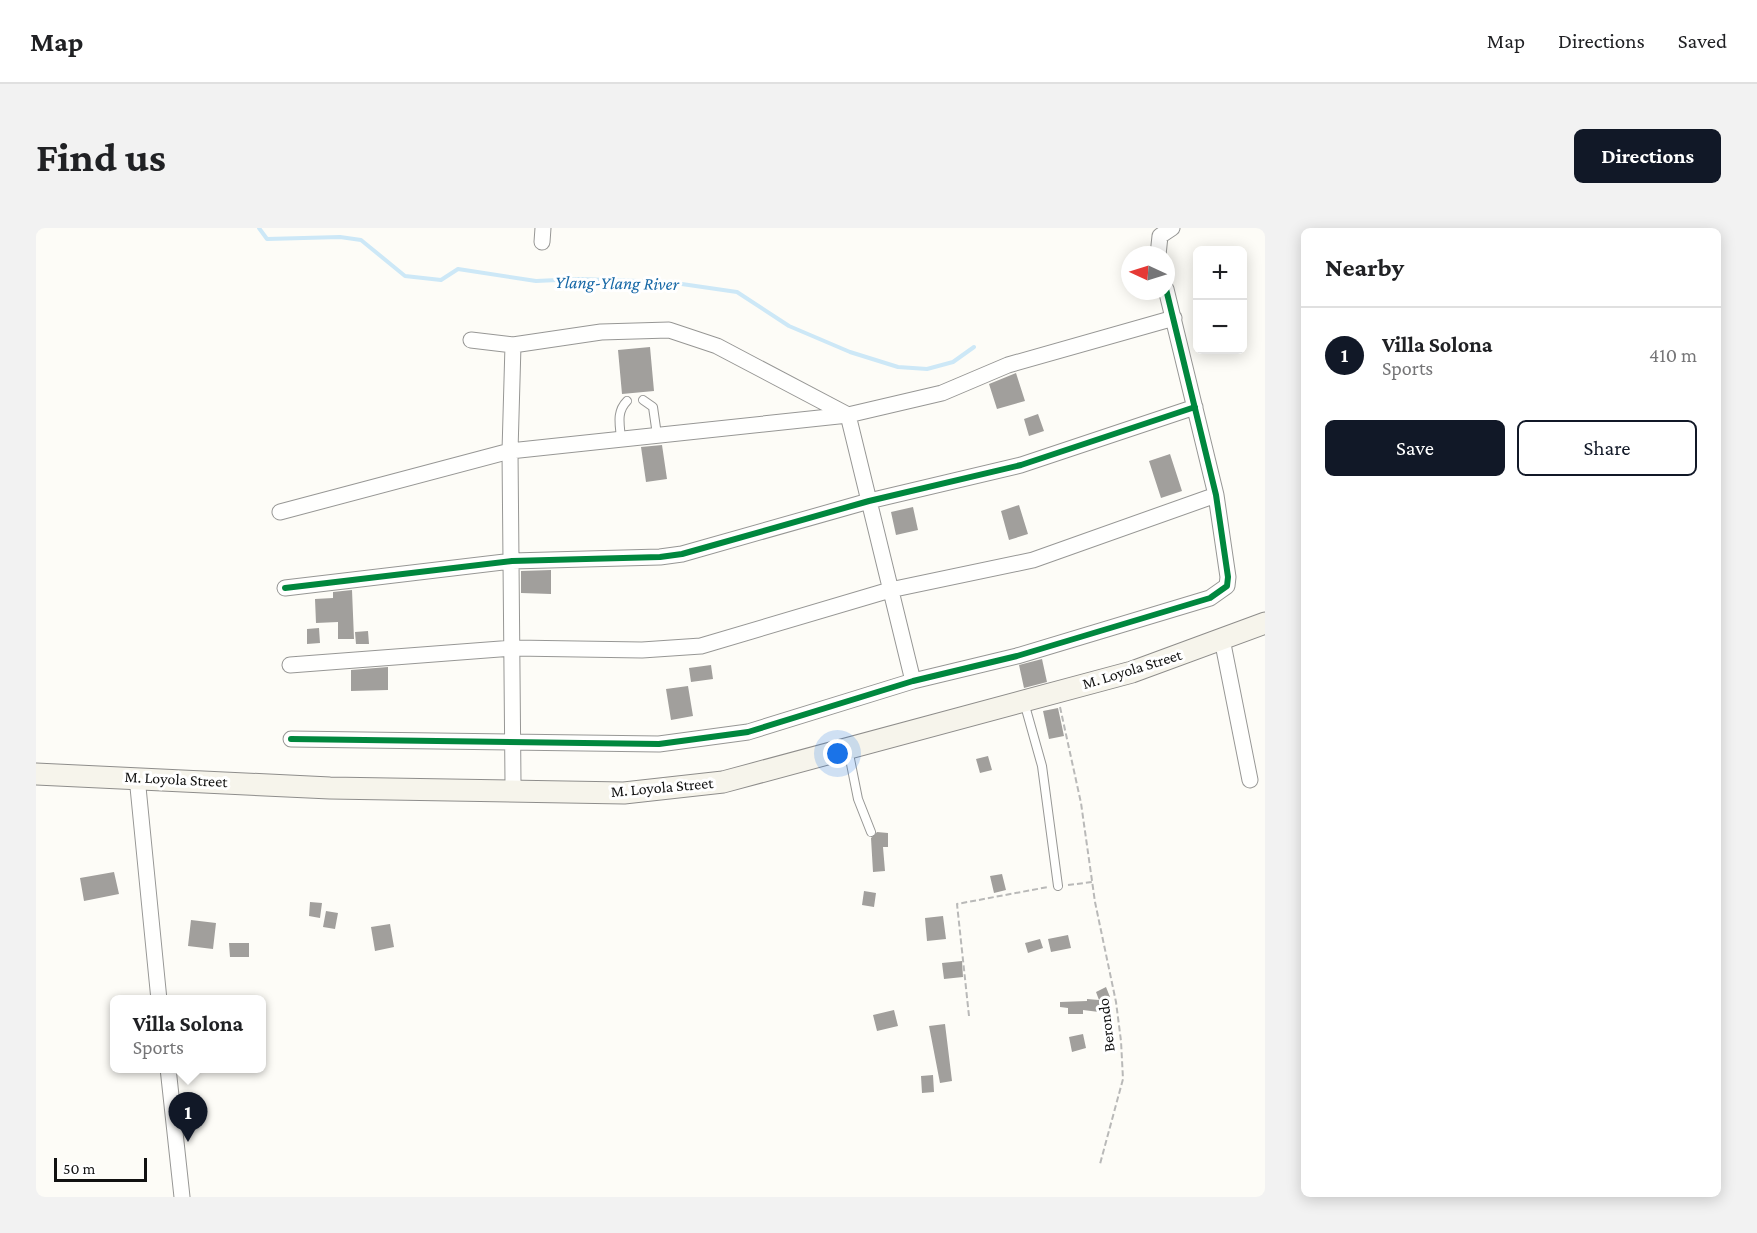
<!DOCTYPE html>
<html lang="en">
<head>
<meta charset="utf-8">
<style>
	:root { --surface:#fff; --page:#f2f2f2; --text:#202124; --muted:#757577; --line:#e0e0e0; --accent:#111827 }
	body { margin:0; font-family:"Crimson Pro",serif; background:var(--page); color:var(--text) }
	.controls { position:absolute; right:18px; top:18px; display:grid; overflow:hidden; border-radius:9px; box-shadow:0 3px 15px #0003 }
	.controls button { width:54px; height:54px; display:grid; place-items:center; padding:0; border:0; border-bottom:2px solid var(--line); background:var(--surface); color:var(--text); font:30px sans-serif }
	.compass { position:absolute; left:1085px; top:18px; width:54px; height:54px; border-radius:50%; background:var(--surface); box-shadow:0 3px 15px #0003; rotate:274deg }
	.scale { position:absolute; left:18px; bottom:15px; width:93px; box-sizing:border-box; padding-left:6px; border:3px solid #111; border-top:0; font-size:16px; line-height:21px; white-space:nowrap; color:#111; -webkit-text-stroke:4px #fff; paint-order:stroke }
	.you { position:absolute; left:802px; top:526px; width:21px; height:21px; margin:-15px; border:4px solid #fff; border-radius:50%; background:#1a73e8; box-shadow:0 0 0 9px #1a73e833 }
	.badge { display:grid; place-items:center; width:39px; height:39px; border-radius:50%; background:var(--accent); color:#fff; font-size:20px; font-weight:700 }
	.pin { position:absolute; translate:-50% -50px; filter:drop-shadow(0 2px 3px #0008) }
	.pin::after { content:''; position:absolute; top:32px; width:21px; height:18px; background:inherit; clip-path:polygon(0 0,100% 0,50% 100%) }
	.popup { position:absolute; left:74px; top:767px; width:156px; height:78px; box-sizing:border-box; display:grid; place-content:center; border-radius:9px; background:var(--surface); filter:drop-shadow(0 2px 4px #0005); font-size:20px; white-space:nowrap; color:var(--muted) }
	.popup b { font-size:22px; color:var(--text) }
	.popup::after { content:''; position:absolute; left:50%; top:100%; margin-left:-12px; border:12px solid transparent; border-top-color:var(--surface) }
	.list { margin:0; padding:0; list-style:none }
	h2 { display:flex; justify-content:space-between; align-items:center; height:78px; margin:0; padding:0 24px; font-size:26px }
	h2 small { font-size:20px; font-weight:400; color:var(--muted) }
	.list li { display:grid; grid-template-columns:39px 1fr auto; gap:18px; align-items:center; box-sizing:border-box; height:96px; padding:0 24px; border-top:2px solid var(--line) }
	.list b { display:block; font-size:22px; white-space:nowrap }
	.list p { margin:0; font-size:20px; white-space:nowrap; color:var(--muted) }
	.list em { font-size:20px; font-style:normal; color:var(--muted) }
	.actions { display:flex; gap:12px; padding:18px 24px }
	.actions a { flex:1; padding:14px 0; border:2px solid var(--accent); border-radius:9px; text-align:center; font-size:21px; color:var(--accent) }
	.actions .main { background:var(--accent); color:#fff }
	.map { position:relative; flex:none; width:1229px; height:969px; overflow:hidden; border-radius:9px }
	header { display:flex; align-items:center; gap:36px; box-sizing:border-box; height:84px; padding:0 30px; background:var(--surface); border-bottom:2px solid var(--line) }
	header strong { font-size:28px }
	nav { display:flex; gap:33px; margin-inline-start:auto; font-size:21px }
	.intro { display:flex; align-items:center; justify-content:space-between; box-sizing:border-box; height:144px; padding:0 36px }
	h1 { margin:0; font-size:42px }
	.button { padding:15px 27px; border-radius:9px; background:var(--accent); color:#fff; font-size:21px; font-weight:700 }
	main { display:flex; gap:36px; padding:0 36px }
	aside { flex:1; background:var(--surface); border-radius:9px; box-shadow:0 3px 15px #0003 }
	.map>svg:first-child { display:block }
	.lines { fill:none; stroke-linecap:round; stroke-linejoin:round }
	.stream { stroke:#cde8f7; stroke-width:4 }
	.building { fill:#a19f9c }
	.lane-casing { stroke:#979795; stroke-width:10 }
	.street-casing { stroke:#979795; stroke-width:17 }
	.secondary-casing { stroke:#8e8d8b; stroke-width:23 }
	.path { stroke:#b9b9b8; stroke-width:2; stroke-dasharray:6 3; stroke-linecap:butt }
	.lane { stroke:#fffffe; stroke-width:8 }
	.street { stroke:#fffffe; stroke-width:15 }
	.secondary { stroke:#f6f4eb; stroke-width:21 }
	.cycleway-casing { stroke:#fff; stroke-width:10 }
	.cycleway { stroke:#00873e; stroke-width:6 }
	.labels { text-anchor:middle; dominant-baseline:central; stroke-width:6; stroke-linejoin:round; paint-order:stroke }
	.street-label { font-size:16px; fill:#111; stroke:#fff }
	.water-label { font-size:18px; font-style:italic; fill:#1768a6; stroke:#fff }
</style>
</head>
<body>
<header>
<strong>Map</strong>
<nav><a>Map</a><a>Directions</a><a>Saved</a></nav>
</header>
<div class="intro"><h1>Find us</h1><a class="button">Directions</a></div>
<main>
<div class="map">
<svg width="1229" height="969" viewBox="0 0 1229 969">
	<rect width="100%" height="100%" fill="#fdfcf7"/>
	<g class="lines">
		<path class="stream" d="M223 0 231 11 304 9 325 12 369 48 405 52 422 41 500 53 543 51 632 54 701 64 753 98 814 124 862 139 891 141 917 134 938 119"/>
	</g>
	<path class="building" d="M614 119 618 163 586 166 582 122Z
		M980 145 989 173 961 181 953 156Z
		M1002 186 1008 203 993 208 988 191Z
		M626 217 631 251 610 254 605 219Z
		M1134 226 1146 263 1125 270 1113 233Z
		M983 277 992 306 973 312 965 283Z
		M877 279 882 302 860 307 855 284Z
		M515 342V366L485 365V343Z
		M316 362 318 411H302V394L280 395 279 371 297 370V364Z
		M283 400 284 415 271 416V401Z
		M332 403 333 416H320L319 404Z
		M1006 431 1011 454 988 460 983 437Z
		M675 437 677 451 655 454 653 440Z
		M352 439V462L315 463V442Z
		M652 458 657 488 635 492 630 461Z
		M1022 480 1028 508 1013 511 1007 483Z
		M952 528 956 542 944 545 940 531Z
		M841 604 852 605V619H847L849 643 837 644 835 610Z
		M78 644 83 666 48 673 44 650Z
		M966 646 970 662 958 665 954 648Z
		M828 663 840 665 838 679 826 677Z
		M274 674 286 675 284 690 273 688Z
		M290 683 302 685 299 701 287 699Z
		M907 688 910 711 891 713 889 690Z
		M155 692 180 695 177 721 152 718Z
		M354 696 358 719 339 723 335 699Z
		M1032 707 1035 720 1015 724 1012 711Z
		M1004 711 1007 720 992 725 989 715Z
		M193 715H213V729H194Z
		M926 733 927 749 908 751 906 735Z
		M1070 759 1074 769 1064 773 1063 784 1047 782V786H1032V780L1024 779V774L1051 773V771L1063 772 1060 764Z
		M858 782 862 798 841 803 837 787Z
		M909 796 916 853 904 855 893 798Z
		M1047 806 1050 820 1036 824 1033 809Z
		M897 847 898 864 886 865 885 848Z"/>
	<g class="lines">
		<defs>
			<path id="lane" d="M607 172 617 179 621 207
				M585 211C584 197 580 184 591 173
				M988 474 1006 538 1022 658
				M812 521 822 571 835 604"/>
			<path id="street" d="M506 14 507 0
				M1122 27 1124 8 1136 0
				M435 112 477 117 565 104 633 102 681 118 812 187 877 453
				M477 117 474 223 477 555
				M244 284 474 223 812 187 906 165 972 137 1138 90
				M249 360 476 333 624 329 646 326 833 273 985 237 1159 179
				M1186 411 1214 552
				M254 437 478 420 606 422 665 418 854 362 997 332 1180 267
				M255 511 623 516 712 504 877 453 981 428 1174 370 1191 358 1192 349 1180 267 1130 61
				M101 549 123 772
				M132 840 146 969"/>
			<path id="secondary" d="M0 546 294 560 588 565 687 554 1096 444 1229 395"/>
		</defs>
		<use href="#lane" class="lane-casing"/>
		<use href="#street" class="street-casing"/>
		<use href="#secondary" class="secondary-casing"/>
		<path class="path" d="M1024 479 1045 575 1059 674 1080 774 1085 813 1087 851 1064 936
			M1032 657 1056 654
			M933 788 921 676 1012 659"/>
		<use href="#lane" class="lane"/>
		<use href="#street" class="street"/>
		<use href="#secondary" class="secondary"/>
		<defs>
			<path id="cycleway" d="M249 360 476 333 624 329 646 326 833 273 985 237 1159 179
				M255 511 623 516 712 504 877 453 981 428 1174 370 1191 358 1192 349 1180 267 1130 61"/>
		</defs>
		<use href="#cycleway" class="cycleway-casing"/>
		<use href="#cycleway" class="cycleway"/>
	</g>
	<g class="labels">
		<g class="street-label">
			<text transform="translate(1096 441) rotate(-17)">M. Loyola Street</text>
			<text transform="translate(140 551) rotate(3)">M. Loyola Street</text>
			<text transform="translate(626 559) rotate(-5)">M. Loyola Street</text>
			<text transform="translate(1070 797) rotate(-97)">Berondo</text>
		</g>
		<g class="water-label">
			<text transform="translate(581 55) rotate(1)">Ylang-Ylang River</text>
		</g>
	</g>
</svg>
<div class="controls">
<button>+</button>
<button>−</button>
</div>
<svg class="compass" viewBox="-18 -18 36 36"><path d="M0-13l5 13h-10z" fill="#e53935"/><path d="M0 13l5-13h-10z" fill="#757577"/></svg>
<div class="scale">50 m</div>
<div class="you"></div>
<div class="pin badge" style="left:152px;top:914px">1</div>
<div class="popup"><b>Villa Solona</b>Sports</div>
</div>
<aside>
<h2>Nearby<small></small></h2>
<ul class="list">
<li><span class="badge">1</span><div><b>Villa Solona</b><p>Sports</p></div><em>410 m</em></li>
</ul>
<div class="actions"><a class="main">Save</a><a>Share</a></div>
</aside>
</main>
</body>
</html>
